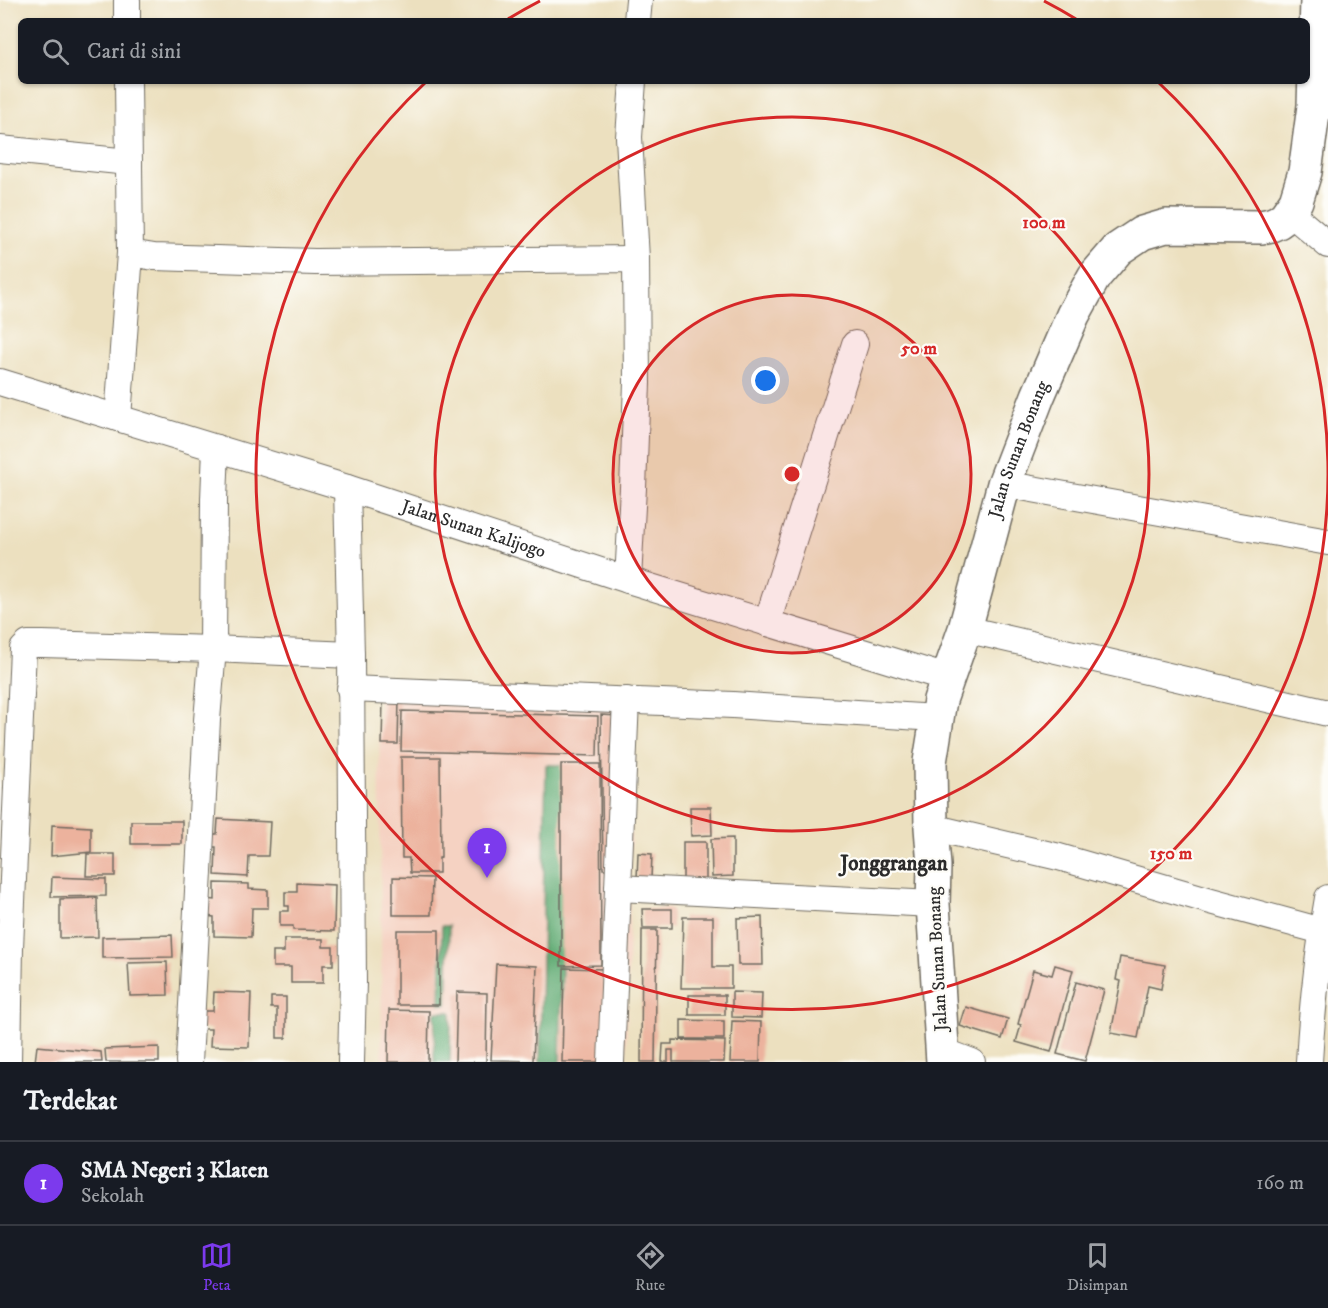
<!DOCTYPE html>
<html lang="id">
<head>
<meta charset="utf-8">
<style>
	:root { --surface:#171b24; --page:#242831; --text:#f1f3f6; --muted:#9ea1a6; --line:#363941; --accent:#7c3aed }
	body { margin:0; font-family:"IM FELL DW Pica",serif; background:var(--page); color:var(--text) }
	.you { position:absolute; left:766px; top:381px; width:21px; height:21px; margin:-15px; border:4px solid #fff; border-radius:50%; background:#1a73e8; box-shadow:0 0 0 9px #1a73e833 }
	.badge { display:grid; place-items:center; width:39px; height:39px; border-radius:50%; background:var(--accent); color:#fff; font-size:20px; font-weight:700 }
	.pin { position:absolute; translate:-50% -50px; filter:drop-shadow(0 2px 3px #0008) }
	.pin::after { content:''; position:absolute; top:32px; width:21px; height:18px; background:inherit; clip-path:polygon(0 0,100% 0,50% 100%) }
	.list { margin:0; padding:0; list-style:none }
	h2 { display:flex; justify-content:space-between; align-items:center; height:78px; margin:0; padding:0 24px; font-size:26px }
	h2 small { font-size:20px; font-weight:400; color:var(--muted) }
	.list li { display:grid; grid-template-columns:39px 1fr auto; gap:18px; align-items:center; box-sizing:border-box; height:84px; padding:0 24px; border-top:2px solid var(--line) }
	.list b { display:block; font-size:22px; white-space:nowrap }
	.list p { margin:0; font-size:20px; white-space:nowrap; color:var(--muted) }
	.list em { font-size:20px; font-style:normal; color:var(--muted) }
	.icon { flex:none; width:33px; height:33px; fill:none; stroke:currentColor; stroke-width:2; stroke-linecap:round; stroke-linejoin:round }
	.map { position:relative; flex:none; width:1328px; height:1062px; overflow:hidden }
	.search { position:absolute; background:var(--surface); box-shadow:0 2px 4px #0004; left:18px; right:18px; top:18px; height:66px; display:flex; align-items:center; gap:15px; box-sizing:border-box; padding:0 21px; border-radius:9px; color:var(--muted); font-size:22px }
	.sheet { height:162px; background:var(--surface) }
	nav { display:flex; justify-content:space-around; align-items:center; box-sizing:border-box; height:84px; border-top:2px solid var(--line); background:var(--surface); font-size:16px; color:var(--muted) }
	nav a { display:grid; justify-items:center; gap:3px }
	nav .on { color:var(--accent) }
	.map>svg:first-child { display:block }
	.built { fill:#f5d2c2; fill-rule:evenodd }
	.forest { fill:#62ac75; stroke:#466c50; stroke-width:1.5 }
	.building { fill:#ecb29d }
	.lines { fill:none; stroke-linecap:round; stroke-linejoin:round }
	.street-casing { stroke:#6f6a5f; stroke-width:28 }
	.secondary-casing { stroke:#6f6a5f; stroke-width:36 }
	.street { stroke:#fff; stroke-width:26 }
	.secondary { stroke:#fff; stroke-width:33 }
	.ring { fill:none; stroke:#d62828; stroke-width:3 }
	.labels { text-anchor:middle; dominant-baseline:central; stroke-width:4.5; stroke-linejoin:round; paint-order:stroke }
	.street-label { font-size:18px; fill:#2b2b2b; stroke:#fdfcf7 }
	.quarter-label { font-size:21px; font-weight:bold; fill:#2b2b2b; stroke:#fdfcf7 }
	.centre { fill:#d62828; stroke:#fdfcf7; stroke-width:3 }
	.ring-label { font-size:18px; text-anchor:middle; font-weight:bold; fill:#d62828; stroke:#fdfcf7; stroke-width:4.5; stroke-linejoin:round; paint-order:stroke }
</style>
</head>
<body>
<div class="map">
<svg width="1328" height="1062" viewBox="0 0 1328 1062">
	<rect width="100%" height="100%" fill="#fdfcf7"/>
	<filter id="ink" filterUnits="userSpaceOnUse"><feTurbulence type="fractalNoise" baseFrequency=".0167" numOctaves="2"/><feDisplacementMap in="SourceGraphic" scale="12" xChannelSelector="R" yChannelSelector="G"/><feConvolveMatrix kernelMatrix="1 2 1 2 8 2 1 2 1" color-interpolation-filters="sRGB"/></filter>
	<filter id="wash" filterUnits="userSpaceOnUse"><feTurbulence type="fractalNoise" baseFrequency=".008" numOctaves="4" result="noise"/><feDisplacementMap in="SourceGraphic" scale="24" xChannelSelector="R" yChannelSelector="G"/><feGaussianBlur stdDeviation="1.35" result="paint"/><feColorMatrix in="noise" values="0 0 0 0 0 0 0 0 0 0 0 0 0 0 0 0 0 1.4 0 .05"/><feComposite in="paint" operator="in"/></filter>
	<g filter="url(#wash)">
		<rect width="100%" height="100%" fill="#ece0bf"/>
		<path class="built" d="M379 694 634 705 626 1062H604L564 968 562 1062H382ZM399 699 398 744H383ZM402 711 598 716 597 755 401 751ZM602 715 617 716 616 869ZM440 757 441 858H439V872L410 873 409 858H402L401 758ZM600 764 601 965 562 966 561 765ZM394 877 431 915 393 914Z"/>
		<path class="forest" d="M546 765H566L560 1062H540Z
			M442 926H449L447 1004H440Z
			M435 1012H451L450 1062H434Z"/>
		<g id="blocks">
			<path class="building" d="M383 698 399 699 398 744H382Z
				M402 711 598 716 597 756 401 751Z
				M601 715 618 716 617 869H603Z
				M401 757H440L441 858H439V873H410L409 858H402Z
				M561 764H600L601 965 561 966Z
				M690 807H711L712 835 691 836Z
				M218 819 270 822 268 856H249L248 877 215 875 216 847H208L209 834H217Z
				M131 821H182V844H131Z
				M52 825 91 827V852L51 856Z
				M733 838V876L712 877 711 839Z
				M683 842H706V884H683Z
				M638 853 652 854 651 879H637Z
				M87 854H115V876H86Z
				M52 877 106 879V896L51 897Z
				M393 877 432 878 431 915H393Z
				M215 883 249 884V889L268 890V908H252L251 937 214 936V917L206 916 207 899 215 900Z
				M297 883 335 885 334 931 293 930V926H280V911H289V906H285V892H297Z
				M97 898 98 937 60 938V899Z
				M642 909H672V928H643Z
				M683 917H713V967H731V988H681Z
				M762 917 763 965H738L737 918Z
				M397 930H439V1005H397Z
				M642 930H657L655 1062H641Z
				M172 935 173 957 102 958V937Z
				M284 939H323V947H333V965H323V983H291V967H273V952H284Z
				M1120 957 1165 965 1161 989 1148 986 1138 1038 1111 1033 1121 981 1116 980Z
				M167 962 168 995 130 996 128 963Z
				M496 964 537 966 533 1061 491 1060Z
				M1055 965 1073 970 1051 1052 1016 1042 1021 1025 1018 1024 1033 970 1052 975Z
				M564 968 605 969 604 1062H562Z
				M1076 982 1104 990 1085 1061 1057 1054Z
				M214 992 251 993 249 1047 210 1046 211 1029H198L199 1011H213Z
				M457 992 487 993 486 1062H455Z
				M732 992 762 993 761 1018 732 1017Z
				M689 995H725V1015H689Z
				M271 997H286V1038H277V1008H271Z
				M966 1007 1008 1019 1002 1039 960 1026Z
				M389 1010 429 1011 428 1062H388Z
				M681 1020 724 1021V1039H681Z
				M732 1021 761 1022 760 1062H730Z
				M672 1040 725 1041 724 1062H673V1050H668V1062H662L663 1044H672Z
				M37 1046 101 1052 102 1062H35Z
				M159 1047V1062H106L105 1049Z"/>
		</g>
	</g>
	<g filter="url(#ink)">
		<use href="#blocks" fill-opacity="0" stroke="#6f6a5f" stroke-width="1.5"/>
		<g class="lines">
			<defs>
				<g id="street">
					<path d="M127 0V21"/>
					<path d="M637 21 639 0"/>
					<path d="M128 81 130 253 154 257 315 262 636 259 637 383 633 488 628 580"/>
					<path d="M633 81 629 137 636 259"/>
					<path d="M0 149 129 162"/>
					<path d="M1289 212 1328 245"/>
					<path id="s1" d="M0 382 347 488 628 580 947 678"/>
					<path d="M118 418 130 253"/>
					<path d="M1004 484 1328 542"/>
					<path d="M347 488 351 655 353 982 351 1062"/>
					<path d="M767 623 855 344"/>
					<path d="M965 629 1328 713"/>
					<path d="M350 689 733 705 936 718"/>
					<path d="M931 827 1059 857 1211 901 1322 931"/>
					<path d="M618 888 626 700"/>
					<path d="M943 1051 972 1062"/>
					<path d="M8 1062 10 948 23 649 28 644H42L213 649 351 655"/>
					<path d="M189 1062 207 720 213 649 214 499 216 448"/>
					<path d="M611 1062 618 888 933 904"/>
					<path d="M1309 1062C1312 1007 1318 953 1328 898"/>
				</g>
				<g id="secondary">
					<path id="s2" d="M943 1062 933 904 934 866 931 827 930 762 940 700 965 629 1004 484 1038 396 1073 315 1094 277 1118 249 1142 233 1166 226 1261 227 1271 225 1278 222 1285 217 1296 201 1305 172 1314 106 1317 0"/>
				</g>
			</defs>
			<use href="#street" class="street-casing"/>
			<use href="#secondary" class="secondary-casing"/>
			<use href="#street" class="street"/>
			<use href="#secondary" class="secondary"/>
		</g>
	</g>
	<circle cx="792" cy="474" r="179" fill="#d62828" fill-opacity=".12"/>
	<g class="ring">
		<circle cx="792" cy="474" r="179"/>
		<circle cx="792" cy="474" r="357"/>
		<path d="M508 19A536 536 0 0 1 540 1M1044 1A536 536 0 0 1 1076 19M1158 82A536 536 0 1 1 426 82"/>
	</g>
	<g class="labels">
		<g class="street-label">
			<text stroke="none"><textPath href="#s2" startOffset="626">Jalan Sunan Bonang</textPath></text>
			<text stroke="none"><textPath href="#s1" startOffset="496">Jalan Sunan Kalijogo</textPath></text>
			<text transform="translate(938 959) rotate(-93)">Jalan Sunan Bonang</text>
		</g>
		<g class="quarter-label">
			<text x="894" y="864">Jonggrangan</text>
		</g>
	</g>
	<circle cx="792" cy="474" r="9" class="centre"/>
	<g class="ring-label">
		<text x="1044" y="228">100 m</text>
		<text x="919" y="354">50 m</text>
		<text x="1171" y="859">150 m</text>
	</g>
</svg>
<div class="you"></div>
<div class="pin badge" style="left:487px;top:878px">1</div>
<div class="search"><svg class="icon" aria-label="search" viewBox="0 0 24 24"><circle cx="10" cy="10" r="6"/><path d="M15 15l6 6"/></svg>Cari di sini</div>
</div>
<section class="sheet">
<h2>Terdekat<small></small></h2>
<ul class="list">
<li><span class="badge">1</span><div><b>SMA Negeri 3 Klaten</b><p>Sekolah</p></div><em>160 m</em></li>
</ul>
</section>
<nav>
<a class="on"><svg class="icon" aria-label="map" viewBox="0 0 24 24"><path d="M3 6l6-2 6 2 6-2v14l-6 2-6-2-6 2zM9 4v14M15 6v14"/></svg>Peta</a>
<a><svg class="icon" aria-label="directions" viewBox="0 0 24 24"><path d="M12 3l9 9-9 9-9-9zM9 14v-3h6M13 9l2 2-2 2"/></svg>Rute</a>
<a><svg class="icon" aria-label="saved" viewBox="0 0 24 24"><path d="M7 4h10v16l-5-4-5 4z"/></svg>Disimpan</a>
</nav>
</body>
</html>
